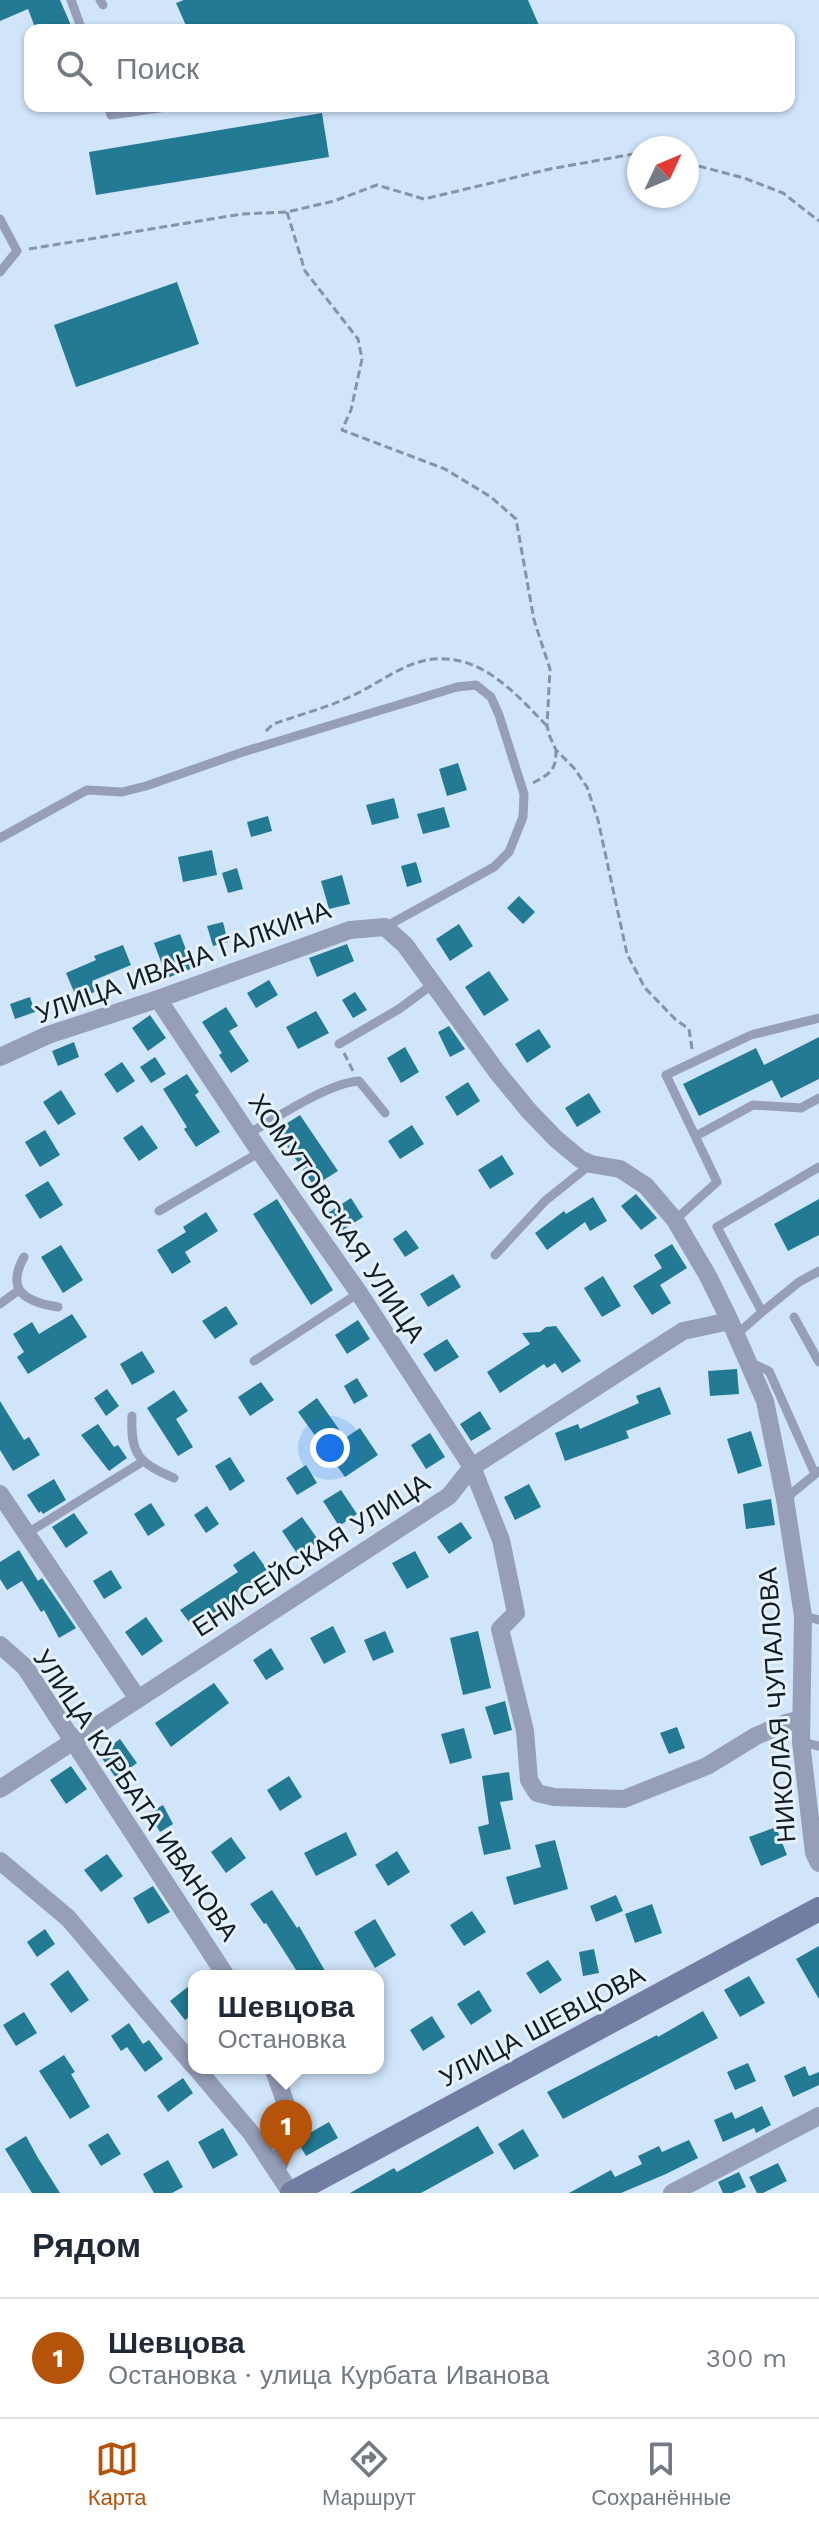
<!DOCTYPE html>
<html lang="ru">
<head>
<meta charset="utf-8">
<style>
	:root { --surface:#fff; --page:#f2f2f3; --text:#1f2937; --muted:#747a83; --line:#e0e1e3; --accent:#b45309 }
	body { margin:0; font-family:"Work Sans",sans-serif; background:var(--page); color:var(--text) }
	.compass { position:absolute; left:627px; top:136px; width:72px; height:72px; border-radius:50%; background:var(--surface); box-shadow:0 2px 6px #0004; rotate:46deg }
	.you { position:absolute; left:330px; top:1448px; width:28px; height:28px; margin:-20px; border:6px solid #fff; border-radius:50%; background:#1a73e8; box-shadow:0 0 0 12px #1a73e833 }
	.badge { display:grid; place-items:center; width:52px; height:52px; border-radius:50%; background:var(--accent); color:#fff; font-size:26px; font-weight:700 }
	.pin { position:absolute; translate:-50% -66px; filter:drop-shadow(0 2px 4px #0008) }
	.pin::after { content:''; position:absolute; top:42px; width:28px; height:24px; background:inherit; clip-path:polygon(0 0,100% 0,50% 100%) }
	.popup { position:absolute; left:188px; top:1970px; width:196px; height:104px; box-sizing:border-box; display:grid; place-content:center; border-radius:16px; background:var(--surface); filter:drop-shadow(0 2px 6px #0005); font-size:26px; white-space:nowrap; color:var(--muted) }
	.popup b { font-size:30px; color:var(--text) }
	.popup::after { content:''; position:absolute; left:50%; top:100%; margin-left:-16px; border:16px solid transparent; border-top-color:var(--surface) }
	.list { margin:0; padding:0; list-style:none }
	h2 { display:flex; justify-content:space-between; align-items:center; height:104px; margin:0; padding:0 32px; font-size:34px }
	h2 small { font-size:26px; font-weight:400; color:var(--muted) }
	.list li { display:grid; grid-template-columns:52px 1fr auto; gap:24px; align-items:center; box-sizing:border-box; height:120px; padding:0 32px; border-top:2px solid var(--line) }
	.list b { display:block; font-size:30px; white-space:nowrap }
	.list p { margin:0; font-size:26px; white-space:nowrap; color:var(--muted) }
	.list em { font-size:26px; font-style:normal; color:var(--muted) }
	.icon { flex:none; width:44px; height:44px; fill:none; stroke:currentColor; stroke-width:2; stroke-linecap:round; stroke-linejoin:round }
	.map { position:relative; flex:none; width:819px; height:2193px; overflow:hidden }
	.search { position:absolute; background:var(--surface); box-shadow:0 2px 6px #0004; left:24px; right:24px; top:24px; height:88px; display:flex; align-items:center; gap:20px; box-sizing:border-box; padding:0 28px; border-radius:16px; color:var(--muted); font-size:30px }
	.sheet { height:224px; background:var(--surface) }
	nav { display:flex; justify-content:space-around; align-items:center; box-sizing:border-box; height:112px; border-top:2px solid var(--line); background:var(--surface); font-size:22px; color:var(--muted) }
	nav a { display:grid; justify-items:center; gap:4px }
	nav .on { color:var(--accent) }
	.map>svg:first-child { display:block }
	.building { fill:#227a94 }
	.lines { fill:none; stroke-linecap:round; stroke-linejoin:round }
	.path { stroke:#8394a4; stroke-width:3; stroke-dasharray:8 4; stroke-linecap:butt }
	.service { stroke:#979eb8; stroke-width:9 }
	.minor { stroke:#979eb8; stroke-width:18 }
	.secondary { stroke:#737ca3; stroke-width:24 }
	.labels { text-anchor:middle; dominant-baseline:central; stroke-width:6; stroke-linejoin:round; paint-order:stroke }
	.street-label { font-size:26px; fill:#121c25; stroke:#e6f1fc }
</style>
</head>
<body>
<div class="map">
<svg width="819" height="2193" viewBox="0 0 819 2193">
	<rect width="100%" height="100%" fill="#d0e5fa"/>
	<path class="building" d="M0 0H60L73 30H36L28 9 0 21Z
		M184 0H528L541 30H188L176 3Z
		M322 113 329 157 96 195 89 152Z
		M177 282 199 344 76 387 54 325Z
		M458 763 467 790 447 796 439 769Z
		M394 798 399 818 372 825 366 805Z
		M444 807 450 827 423 834 417 814Z
		M268 816 272 831 251 837 247 822Z
		M212 850 217 875 183 882 178 857Z
		M416 862 422 882 407 887 401 866Z
		M237 868 243 889 228 893 222 873Z
		M342 875 350 904 329 909 321 881Z
		M519 896 535 912 523 924 507 908Z
		M223 922 228 942 213 946 207 926Z
		M459 924 473 946 450 961 436 939Z
		M180 934 193 968 167 978 154 943Z
		M347 944 354 961 317 977 309 958Z
		M123 945 131 965 92 981 97 991 77 999 66 973 96 960 94 956Z
		M489 971 509 1000 484 1016 465 987Z
		M269 980 278 995 256 1008 247 993Z
		M355 992 367 1010 353 1018 342 1000Z
		M30 997 35 1012 15 1019 10 1004Z
		M226 1007 238 1026 229 1031 249 1061 231 1073 219 1055 222 1053 202 1022Z
		M316 1011 329 1033 298 1049 286 1027Z
		M150 1015 166 1038 148 1051 132 1028Z
		M449 1026 465 1049 450 1057 438 1032Z
		M539 1029 551 1047 527 1063 515 1044Z
		M819 1037V1079L781 1098 772 1080 699 1116 683 1084 756 1048 764 1065Z
		M74 1042 79 1057 58 1066 52 1051Z
		M405 1047 419 1072 401 1083 387 1058Z
		M155 1057 166 1074 151 1083 140 1067Z
		M122 1062 135 1081 117 1093 104 1074Z
		M187 1074 199 1092 195 1095 220 1132 196 1147 184 1129 187 1127 163 1089Z
		M468 1082 480 1101 457 1116 445 1097Z
		M61 1090 76 1114 58 1125 43 1102Z
		M589 1093 601 1112 577 1127 565 1108Z
		M300 1115 338 1171 314 1186 276 1130Z
		M142 1125 158 1148 139 1161 123 1138Z
		M412 1125 424 1144 400 1159 388 1141Z
		M45 1130 60 1155 40 1167 25 1142Z
		M502 1155 514 1174 490 1189 478 1170Z
		M48 1181 63 1205 40 1219 25 1195Z
		M636 1194 657 1218 641 1230 621 1206Z
		M593 1197 607 1221 590 1231 585 1222 547 1250 535 1233 564 1211 566 1214Z
		M351 1198 363 1217 340 1232 328 1213Z
		M277 1199 333 1290 311 1305 253 1214Z
		M819 1199V1235L788 1251 774 1224Z
		M206 1212 218 1231 185 1252 191 1262 172 1274 157 1250 186 1232 183 1227Z
		M406 1230 419 1248 405 1257 393 1239Z
		M672 1244 687 1268 660 1285 671 1303 652 1315 633 1286 662 1268 654 1255Z
		M61 1245 83 1280 63 1293 41 1257Z
		M453 1274 461 1287 428 1307 420 1294Z
		M603 1276 621 1306 602 1317 584 1288Z
		M226 1306 238 1324 215 1339 202 1321Z
		M72 1314 87 1337 28 1374 17 1357 24 1352 13 1334 32 1322 39 1334Z
		M358 1320 370 1339 347 1354 335 1335Z
		M556 1326 581 1361 562 1373 555 1363 547 1368 544 1364 500 1393 487 1372 530 1344 522 1333 540 1332 546 1327Z
		M447 1339 459 1357 435 1372 423 1354Z
		M142 1351 155 1372 132 1385 120 1364Z
		M737 1369 739 1394 710 1396 708 1371Z
		M357 1378 368 1396 354 1404 344 1386Z
		M261 1382 274 1400 250 1416 238 1397Z
		M660 1387 671 1414 626 1431 629 1438 565 1461 555 1433 578 1424 580 1429 639 1403 636 1396Z
		M107 1389 119 1406 106 1416 94 1398Z
		M174 1390 188 1411 176 1419 193 1447 178 1456 147 1408Z
		M317 1398 345 1438 360 1428 378 1455 345 1477 298 1412Z
		M0 1401 24 1440 29 1437 40 1455 13 1471 0 1450Z
		M480 1411 491 1429 471 1441 460 1424Z
		M98 1424 114 1447 118 1445 127 1458 109 1471 81 1435Z
		M751 1431 762 1466 738 1474 727 1439Z
		M430 1433 445 1457 426 1469 411 1445Z
		M230 1457 245 1481 230 1491 215 1466Z
		M306 1465 317 1483 297 1495 286 1478Z
		M54 1479 66 1500 43 1514 41 1511 39 1513 27 1495Z
		M529 1484 541 1507 515 1520 504 1497Z
		M341 1490 357 1514 339 1526 323 1501Z
		M771 1499 775 1525 746 1529 743 1504Z
		M151 1503 165 1525 148 1536 134 1514Z
		M207 1506 219 1524 206 1533 194 1515Z
		M74 1513 88 1533 66 1548 52 1527Z
		M302 1517 319 1541 298 1555 282 1531Z
		M461 1522 472 1538 449 1554 437 1537Z
		M19 1550 38 1581 42 1578 76 1628 59 1638 44 1610 41 1612 22 1581 7 1590 0 1579V1562Z
		M254 1551 271 1575 214 1615 212 1611 192 1626 180 1610 238 1572 233 1565Z
		M415 1551 429 1577 407 1589 392 1563Z
		M111 1570 122 1588 104 1599 93 1581Z
		M146 1617 163 1641 142 1656 125 1632Z
		M333 1626 346 1652 324 1664 310 1638Z
		M385 1631 394 1652 373 1661 364 1640Z
		M478 1631 491 1688 463 1695 450 1638Z
		M271 1648 284 1669 266 1680 253 1660Z
		M214 1683 229 1703 171 1747 155 1723Z
		M505 1701 512 1730 494 1735 485 1707Z
		M677 1727 685 1748 669 1754 660 1733Z
		M464 1728 472 1758 450 1764 441 1734Z
		M120 1739 137 1763 116 1778 99 1754Z
		M71 1766 87 1789 66 1804 50 1780Z
		M509 1772 513 1800 500 1802 511 1849 484 1855 478 1827 489 1824 482 1776Z
		M289 1776 302 1797 280 1811 267 1790Z
		M163 1805 173 1824 160 1832 149 1813Z
		M776 1827 787 1855 761 1866 749 1837Z
		M346 1832 357 1855 316 1876 304 1853Z
		M231 1837 246 1858 226 1873 211 1852Z
		M555 1840 568 1889 514 1905 506 1877 541 1867 535 1845Z
		M397 1851 410 1872 388 1886 375 1865Z
		M107 1854 123 1876 101 1892 84 1870Z
		M153 1886 170 1912 148 1924 133 1898Z
		M272 1890 297 1928 299 1926 328 1976H300L266 1923 264 1924 250 1904Z
		M616 1895 623 1911 596 1922 590 1906Z
		M652 1904 662 1933 635 1943 625 1914Z
		M472 1911 486 1932 464 1946 450 1925Z
		M375 1919 396 1955 375 1968 354 1932Z
		M45 1929 55 1944 37 1957 27 1942Z
		M819 1946V1999L796 1959Z
		M594 1949 599 1973 583 1976 579 1952Z
		M548 1960 562 1980 540 1994 526 1973Z
		M68 1970 89 2000 71 2013 50 1984Z
		M749 1976 765 2003 740 2017 724 1990Z
		M194 1982V2013L185 2020 170 2001Z
		M479 1990 492 2011 471 2025 457 2004Z
		M703 2011 718 2038 563 2119 547 2092 657 2035 658 2037Z
		M24 2012 37 2033 16 2046 3 2025Z
		M432 2016 445 2037 423 2051 410 2030Z
		M129 2023 143 2044 149 2040 163 2059 145 2072 127 2047 121 2051 111 2036Z
		M64 2055 75 2072 71 2074 90 2107 70 2119 39 2071Z
		M748 2063 756 2081 735 2090 727 2072Z
		M805 2066 809 2076 819 2072V2085L793 2097 784 2076Z
		M183 2078 193 2093 168 2112 157 2096Z
		M762 2106 771 2125 756 2133 754 2128 723 2142 714 2120 732 2112 735 2119Z
		M329 2122 338 2138 306 2156 299 2144V2139Z
		M478 2126 494 2153 421 2193H350L394 2168 397 2172Z
		M223 2128 238 2155 213 2169 198 2142Z
		M523 2129 539 2156 514 2170 498 2144Z
		M108 2133 121 2154 101 2166 88 2145Z
		M26 2136 38 2158 60 2193H32L5 2149Z
		M689 2140 698 2158 666 2174 621 2193H569L611 2170 615 2177 642 2164 638 2156 659 2146 662 2152Z
		M168 2160 183 2187 172 2193H154L143 2174Z
		M778 2163 787 2181 763 2193H757L749 2177Z
		M739 2172 746 2187 732 2193H723L718 2182Z"/>
	<g class="lines">
		<path class="path" d="M687 163 744 178 783 193 819 221
			M287 212 305 271 358 339 362 359 351 410 342 430 445 469 491 497 516 519 534 620 550 669 547 726 550 737 556 750 574 768 587 787 598 820 627 954 645 988 676 1020 689 1029 692 1049
			M29 249 242 214 287 212 334 201 377 185 424 199 550 169 639 153
			M266 731 273 724C302 714 333 706 360 692 383 680 408 661 434 659 483 655 516 694 547 726
			M533 783C550 773 556 772 556 750
			M344 1053 353 1071"/>
		<path class="service" d="M71 0 82 30
			M100 0 103 5
			M108 106 111 115 173 106
			M0 219 17 251 0 272
			M0 838 87 790 122 792 146 786 243 752 457 687 476 685 491 697 499 715 524 794 523 817 509 852 494 867 385 927
			M339 1044 399 1009 433 984
			M248 1134C276 1118 328 1083 359 1081L385 1113
			M696 1136 753 1105 801 1108 819 1098
			M819 1167 717 1227 762 1312 799 1282 819 1271
			M159 1211 260 1152
			M675 1220 717 1182 666 1075 751 1035 819 1018
			M495 1255 545 1201 591 1164
			M24 1257C5 1291 26 1302 58 1307
			M0 1304 19 1290
			M794 1317 819 1362
			M736 1335 762 1312
			M254 1361 359 1293
			M751 1363 769 1371 815 1474
			M132 1416C130 1456 140 1463 174 1478
			M785 1499 819 1471
			M26 1534 142 1462
			M803 1616 819 1620
			M801 1742 819 1746"/>
		<path class="minor" d="M158 999 260 1152 359 1293 472 1467 501 1540 516 1613 500 1629 525 1731 529 1780 537 1793 554 1797 624 1799 707 1766 756 1736 786 1723 801 1719
			M0 1057 48 1035 158 999 350 930 385 927 405 945 497 1072 529 1111 556 1139 580 1159 591 1164 620 1169 646 1186 675 1220 708 1276 730 1321 765 1401 785 1499 803 1616 801 1742 814 1853 819 1863
			M0 1494 138 1699
			M0 1645 25 1667 226 1976
			M0 1789 449 1496 472 1467 683 1331 730 1321
			M0 1861 68 1918 194 2066
			M196 2068 252 2134 291 2193
			M273 2068C289 2113 297 2123 277 2169
			M672 2193 819 2116"/>
		<path class="secondary" d="M292 2193 819 1909"/>
	</g>
	<g class="labels">
		<g class="street-label">
			<text transform="translate(183 962) rotate(-20)">УЛИЦА ИВАНА ГАЛКИНА</text>
			<text transform="translate(337 1218) rotate(56)">ХОМУТОВСКАЯ УЛИЦА</text>
			<text transform="translate(311 1555) rotate(-33)">ЕНИСЕЙСКАЯ УЛИЦА</text>
			<text transform="translate(777 1705) rotate(-94)">НИКОЛАЯ ЧУПАЛОВА</text>
			<text transform="translate(136 1795) rotate(56)">УЛИЦА КУРБАТА ИВАНОВА</text>
			<text transform="translate(542 2026) rotate(-28)">УЛИЦА ШЕВЦОВА</text>
		</g>
	</g>
</svg>
<svg class="compass" viewBox="-18 -18 36 36"><path d="M0-13l5 13h-10z" fill="#e53935"/><path d="M0 13l5-13h-10z" fill="#747a83"/></svg>
<div class="you"></div>
<div class="pin badge" style="left:286px;top:2166px">1</div>
<div class="popup"><b>Шевцова</b>Остановка</div>
<div class="search"><svg class="icon" aria-label="search" viewBox="0 0 24 24"><circle cx="10" cy="10" r="6"/><path d="M15 15l6 6"/></svg>Поиск</div>
</div>
<section class="sheet">
<h2>Рядом<small></small></h2>
<ul class="list">
<li><span class="badge">1</span><div><b>Шевцова</b><p>Остановка · улица Курбата Иванова</p></div><em>300 m</em></li>
</ul>
</section>
<nav>
<a class="on"><svg class="icon" aria-label="map" viewBox="0 0 24 24"><path d="M3 6l6-2 6 2 6-2v14l-6 2-6-2-6 2zM9 4v14M15 6v14"/></svg>Карта</a>
<a><svg class="icon" aria-label="directions" viewBox="0 0 24 24"><path d="M12 3l9 9-9 9-9-9zM9 14v-3h6M13 9l2 2-2 2"/></svg>Маршрут</a>
<a><svg class="icon" aria-label="saved" viewBox="0 0 24 24"><path d="M7 4h10v16l-5-4-5 4z"/></svg>Сохранённые</a>
</nav>
</body>
</html>
